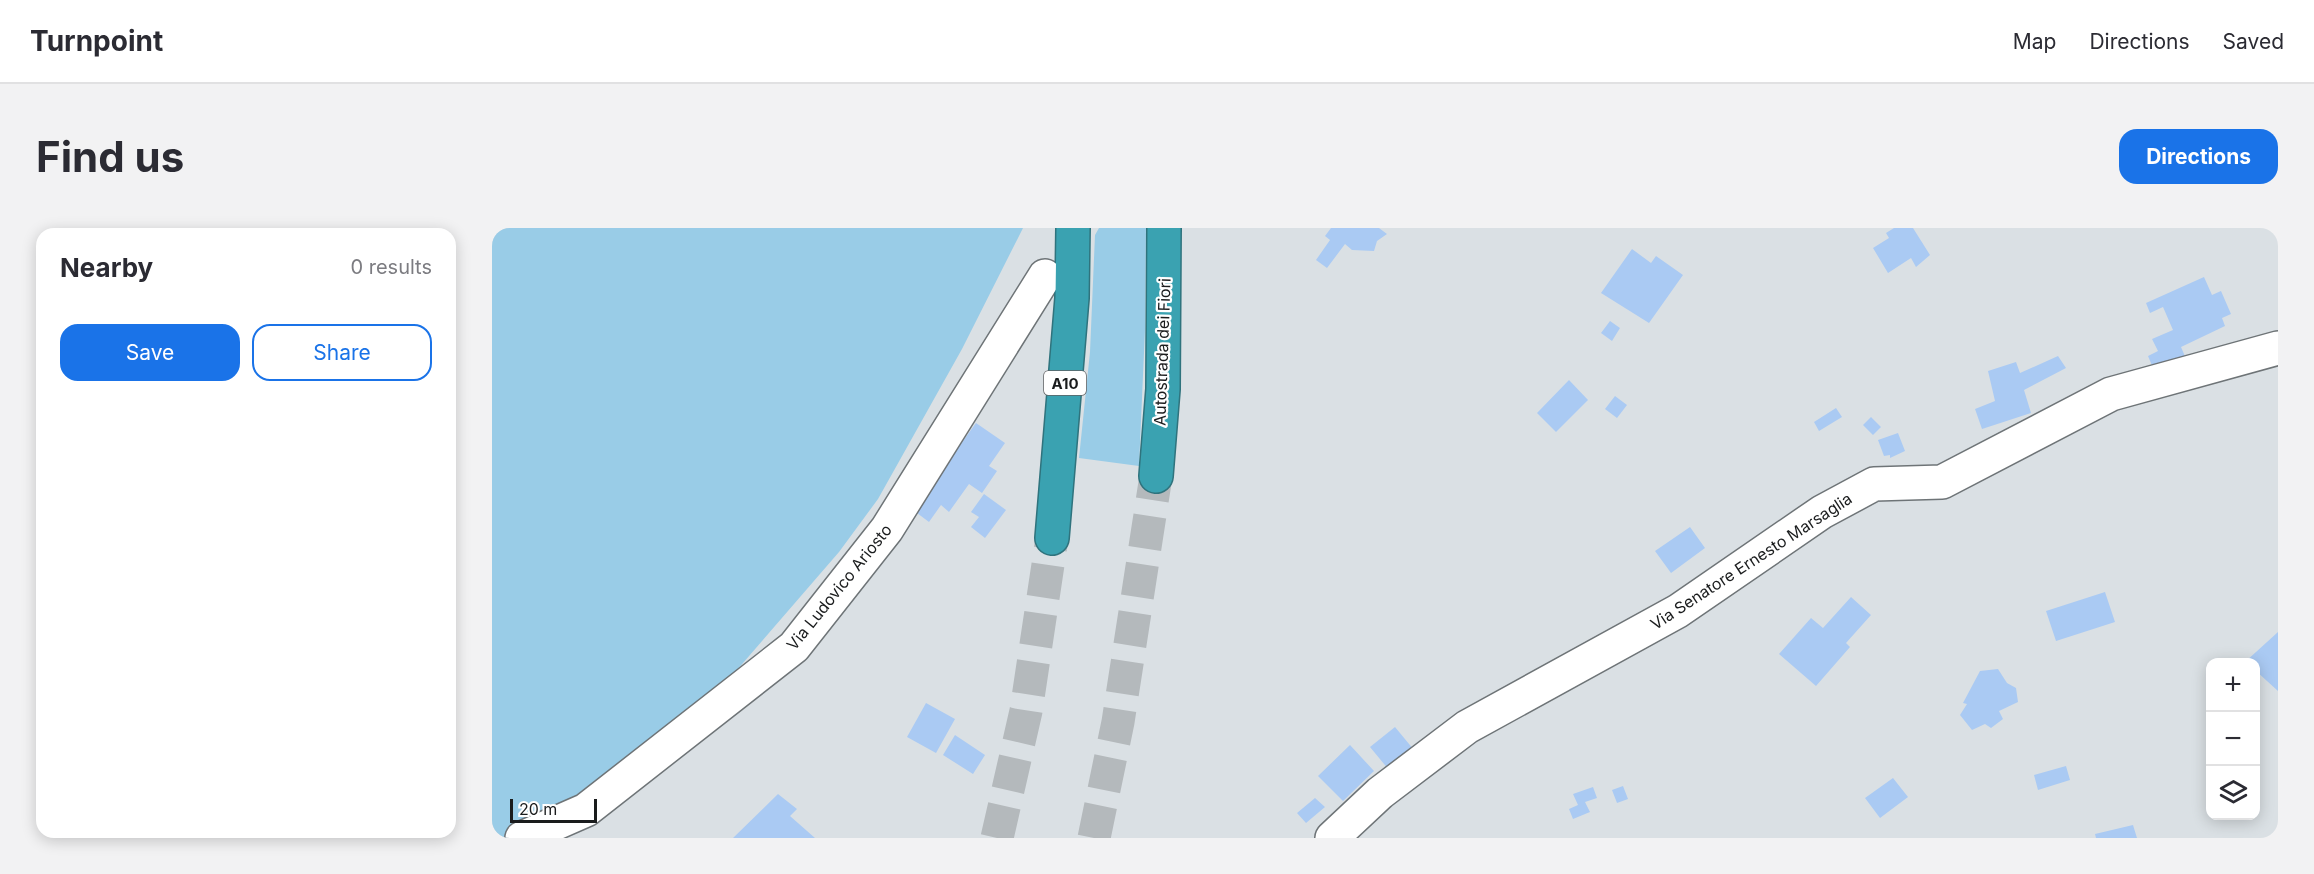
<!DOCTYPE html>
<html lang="en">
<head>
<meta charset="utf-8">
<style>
	:root { --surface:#fff; --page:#f2f2f3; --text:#2b2b33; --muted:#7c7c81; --line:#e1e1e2; --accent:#1a73e8 }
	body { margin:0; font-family:Inter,sans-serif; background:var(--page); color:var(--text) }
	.controls { position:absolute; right:18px; bottom:18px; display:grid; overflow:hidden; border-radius:12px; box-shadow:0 3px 15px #0003 }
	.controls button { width:54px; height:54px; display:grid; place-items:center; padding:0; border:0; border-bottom:2px solid var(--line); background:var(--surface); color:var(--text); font:30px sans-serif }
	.scale { position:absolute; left:18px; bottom:15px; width:87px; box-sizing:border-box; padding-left:6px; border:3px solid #1a1c1d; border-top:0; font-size:16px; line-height:21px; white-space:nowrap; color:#1a1c1d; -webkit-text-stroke:4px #fff; paint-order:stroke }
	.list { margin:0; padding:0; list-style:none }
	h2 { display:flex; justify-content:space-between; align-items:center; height:78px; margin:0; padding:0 24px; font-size:26px }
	h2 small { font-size:20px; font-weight:400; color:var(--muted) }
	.actions { display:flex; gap:12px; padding:18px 24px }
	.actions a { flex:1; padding:14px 0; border:2px solid var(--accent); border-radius:18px; text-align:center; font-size:21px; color:var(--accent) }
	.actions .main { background:var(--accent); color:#fff }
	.icon { flex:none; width:33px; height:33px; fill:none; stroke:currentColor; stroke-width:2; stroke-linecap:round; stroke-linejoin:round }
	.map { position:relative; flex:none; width:1786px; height:610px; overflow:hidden; border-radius:18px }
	header { display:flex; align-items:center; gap:36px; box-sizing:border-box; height:84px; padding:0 30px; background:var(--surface); border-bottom:2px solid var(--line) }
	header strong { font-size:28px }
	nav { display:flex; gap:33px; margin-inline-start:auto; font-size:21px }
	.intro { display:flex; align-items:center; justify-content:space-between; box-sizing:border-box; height:144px; padding:0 36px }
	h1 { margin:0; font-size:42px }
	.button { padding:15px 27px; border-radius:18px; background:var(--accent); color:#fff; font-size:21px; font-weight:700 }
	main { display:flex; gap:36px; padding:0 36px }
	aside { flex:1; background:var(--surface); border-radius:18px; box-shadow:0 3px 15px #0003 }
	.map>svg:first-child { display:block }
	.green { fill:#99cce7 }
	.building { fill:#aacaf3 }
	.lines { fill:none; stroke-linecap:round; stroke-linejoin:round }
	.highway-tunnel { stroke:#b4b9bc; stroke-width:33; stroke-dasharray:33 16; stroke-linecap:butt }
	.secondary-casing { stroke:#6e7477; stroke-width:36 }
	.highway-casing { stroke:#2f737d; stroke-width:36 }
	.secondary { stroke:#fff; stroke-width:33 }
	.highway { stroke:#3aa2b1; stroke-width:33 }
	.labels { text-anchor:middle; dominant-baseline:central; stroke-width:4.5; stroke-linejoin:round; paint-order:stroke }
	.shield { fill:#fff; stroke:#5f6061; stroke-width:1.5 }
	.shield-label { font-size:15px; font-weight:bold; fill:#1a1c1d }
	.street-label { font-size:16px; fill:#1a1c1d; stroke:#fff }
</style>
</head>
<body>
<header>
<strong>Turnpoint</strong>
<nav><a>Map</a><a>Directions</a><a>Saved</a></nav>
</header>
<div class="intro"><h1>Find us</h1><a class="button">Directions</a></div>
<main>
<aside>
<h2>Nearby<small>0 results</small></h2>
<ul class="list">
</ul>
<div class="actions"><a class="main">Save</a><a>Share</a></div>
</aside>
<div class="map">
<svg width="1786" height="610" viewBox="0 0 1786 610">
	<rect width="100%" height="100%" fill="#dae0e4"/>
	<path class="green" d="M0 0H531L470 121 386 271 347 324 238 450 39 610H0Z
		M607 0H654L653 102 647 238 587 230 598 124 603 7Z"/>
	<path class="building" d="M839 0H887L895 6 885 13 882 23 860 22 853 16 835 40 824 32 838 12 833 8Z
		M1402 0H1421L1438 27 1424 39 1419 30 1396 45 1381 20 1397 10 1394 5Z
		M1140 21 1159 35 1164 28 1191 47 1157 95 1109 65Z
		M1712 49 1720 67 1729 63 1739 86 1730 90 1733 98 1689 119 1695 133 1664 147 1656 128 1666 123 1660 111 1681 102 1671 79 1658 85 1654 75Z
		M1118 93 1128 100 1120 113 1109 105Z
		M1566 128 1574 140 1532 162 1539 185 1490 201 1483 181 1503 173 1496 143 1524 134 1528 145Z
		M1077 152 1096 172 1064 204 1045 185Z
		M1123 168 1135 177 1125 190 1113 181Z
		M1344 180 1350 189 1327 203 1322 194Z
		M1379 189 1389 199 1381 207 1371 197Z
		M484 195 513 215 497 238 505 243 490 265 477 256 457 284 449 277 437 294 421 282Z
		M1406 205 1413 223 1398 230V227L1392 228 1386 212Z
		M492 266 514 282 493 310 479 299 487 289 479 284Z
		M1198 299 1213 320 1179 345 1163 323Z
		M1613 364 1623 394 1564 413 1554 383Z
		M1359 369 1379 387 1354 415 1358 419 1324 458 1287 426 1319 390 1331 400Z
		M1786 404V463L1764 443V434H1753Z
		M1506 441 1515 455 1524 460 1526 474 1507 483 1511 491 1499 500 1493 496 1480 502 1468 487 1475 476 1471 475 1488 443Z
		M434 475 463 491 444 525 415 509Z
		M903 499 922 522 897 542 878 519Z
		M463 507 493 527 481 546 451 527Z
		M858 517 882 543 851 573 826 548Z
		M1574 538 1578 552 1546 562 1542 547Z
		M1401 550 1416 569 1388 590 1373 570Z
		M1131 558 1136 571 1125 575 1120 562Z
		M1101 559 1105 570 1093 574 1098 584 1081 591 1077 581 1086 577 1081 566Z
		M286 566 305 581 298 588 323 610H241Z
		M823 570 833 579 814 595 805 585Z
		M1641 597 1645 610H1604L1603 606Z"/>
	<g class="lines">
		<path class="highway-tunnel" d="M505 610 534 483 560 310
			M602 610 626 494 664 248"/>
		<defs>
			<path id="secondary" d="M30 610 94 582 302 419 395 301 553 48
				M840 610 888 565 975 499 1186 383 1330 284 1382 256 1450 254 1619 166 1786 120"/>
			<path id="highway" d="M664 248 671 161 672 0
				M560 310 580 70 581 0"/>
		</defs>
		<use href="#secondary" class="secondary-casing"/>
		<use href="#highway" class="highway-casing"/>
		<use href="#secondary" class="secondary"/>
		<use href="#highway" class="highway"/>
	</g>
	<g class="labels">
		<rect class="shield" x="552" y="143" width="42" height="24" rx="4.5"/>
		<g class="shield-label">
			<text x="573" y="155">A10</text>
		</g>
		<g class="street-label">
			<text transform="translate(670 124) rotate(-88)">Autostrada dei Fiori</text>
			<text transform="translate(1259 333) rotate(-33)">Via Senatore Ernesto Marsaglia</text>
			<text transform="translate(347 359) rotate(-51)">Via Ludovico Ariosto</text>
		</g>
	</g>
</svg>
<div class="controls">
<button>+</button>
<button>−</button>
<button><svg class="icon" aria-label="layers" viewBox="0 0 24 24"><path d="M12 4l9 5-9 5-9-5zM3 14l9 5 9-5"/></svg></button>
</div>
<div class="scale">20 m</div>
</div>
</main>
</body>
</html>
